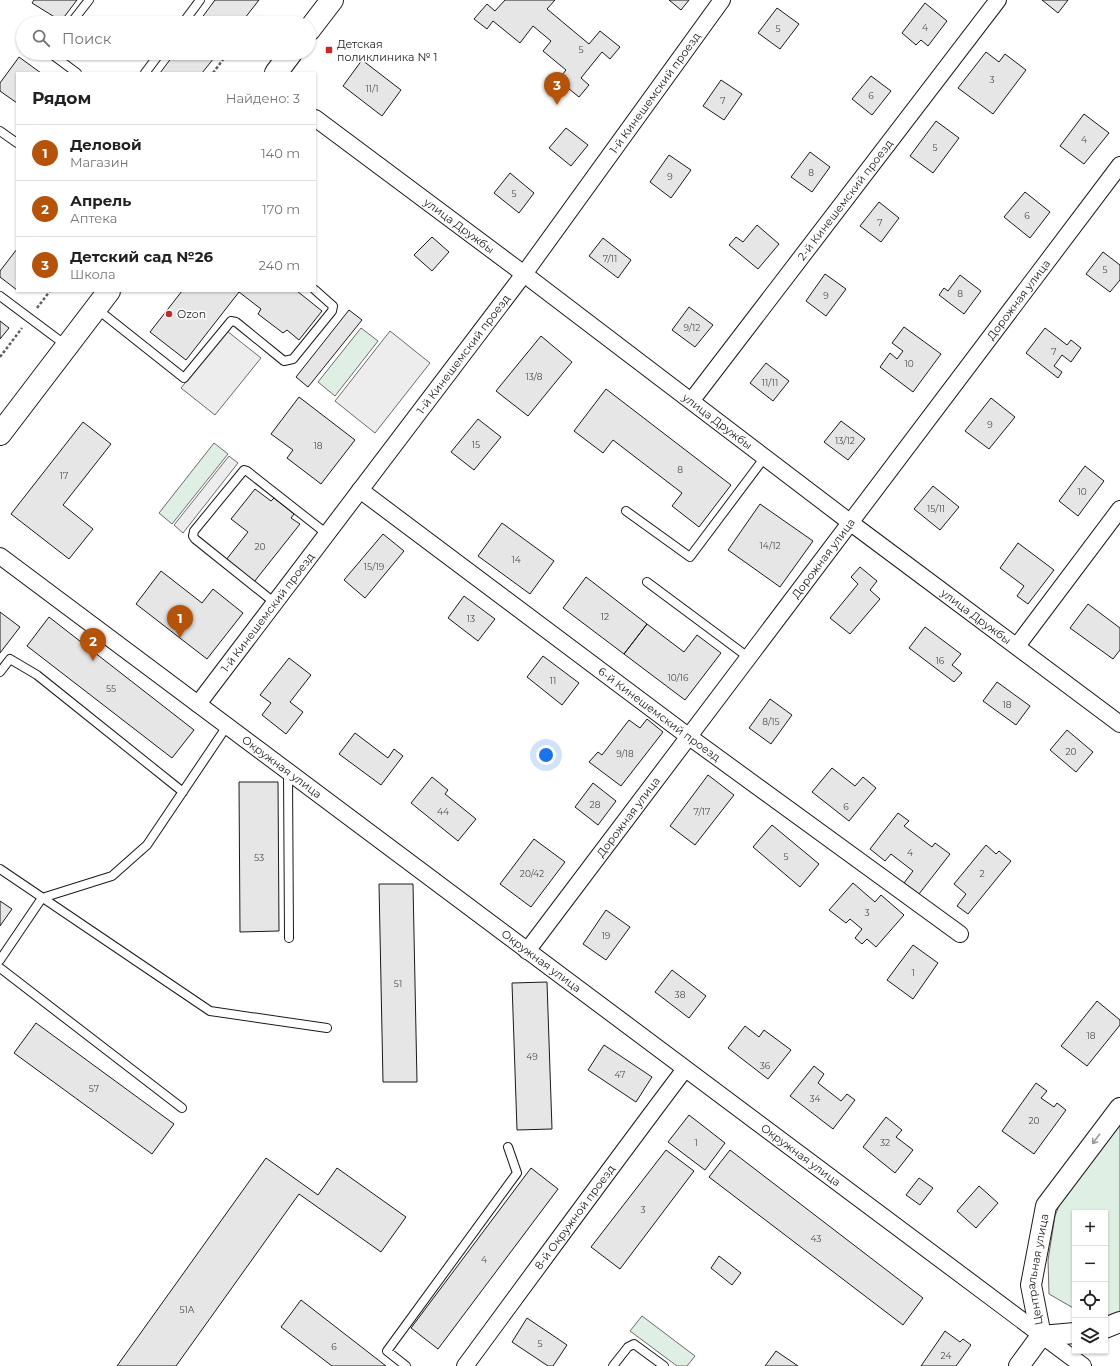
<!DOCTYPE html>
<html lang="ru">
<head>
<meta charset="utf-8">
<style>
	:root { --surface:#fff; --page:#f6f6f6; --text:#202124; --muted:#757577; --line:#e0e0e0; --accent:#b45309 }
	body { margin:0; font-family:Montserrat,sans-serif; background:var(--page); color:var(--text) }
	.controls { position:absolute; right:12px; bottom:12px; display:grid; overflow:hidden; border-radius:0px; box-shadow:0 1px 3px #0004 }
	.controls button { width:36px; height:36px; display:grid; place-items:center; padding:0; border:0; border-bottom:1px solid var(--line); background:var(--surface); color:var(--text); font:20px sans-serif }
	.you { position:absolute; left:546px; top:755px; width:14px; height:14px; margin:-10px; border:3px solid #fff; border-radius:50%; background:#1a73e8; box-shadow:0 0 0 6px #1a73e833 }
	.badge { display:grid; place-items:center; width:26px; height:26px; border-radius:50%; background:var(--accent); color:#fff; font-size:13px; font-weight:700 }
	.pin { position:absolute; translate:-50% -33px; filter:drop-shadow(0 1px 2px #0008) }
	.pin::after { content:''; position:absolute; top:21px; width:14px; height:12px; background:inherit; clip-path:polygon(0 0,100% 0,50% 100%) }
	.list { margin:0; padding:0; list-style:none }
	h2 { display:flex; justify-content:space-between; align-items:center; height:52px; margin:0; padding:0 16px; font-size:17px }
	h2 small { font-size:13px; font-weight:400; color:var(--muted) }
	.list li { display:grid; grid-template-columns:26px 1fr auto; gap:12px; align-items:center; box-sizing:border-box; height:56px; padding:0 16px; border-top:1px solid var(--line) }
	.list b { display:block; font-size:15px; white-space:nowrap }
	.list p { margin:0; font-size:13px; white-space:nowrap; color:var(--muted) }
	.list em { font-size:13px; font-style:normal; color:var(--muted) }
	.icon { flex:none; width:22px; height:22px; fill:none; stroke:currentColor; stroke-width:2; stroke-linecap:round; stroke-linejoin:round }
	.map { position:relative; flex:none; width:1120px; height:1366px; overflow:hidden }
	.search { position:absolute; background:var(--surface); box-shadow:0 1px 3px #0004; left:16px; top:16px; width:300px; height:44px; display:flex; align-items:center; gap:10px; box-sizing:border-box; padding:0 14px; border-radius:22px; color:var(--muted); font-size:15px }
	.panel { position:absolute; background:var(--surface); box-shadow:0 1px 3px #0004; left:16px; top:72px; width:300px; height:220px; border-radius:0px }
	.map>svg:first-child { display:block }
	.green { fill:#e0efe3; stroke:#6a6a6a }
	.parking { fill:#ededed; stroke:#6a6a6a }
	.building { fill:#e6e6e6; stroke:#1a1a1a }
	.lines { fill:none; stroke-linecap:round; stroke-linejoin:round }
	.service-casing { stroke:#1a1a1a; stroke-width:10 }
	.minor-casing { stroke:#1a1a1a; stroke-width:18 }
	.tertiary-casing { stroke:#1a1a1a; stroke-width:22 }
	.secondary-casing { stroke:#1a1a1a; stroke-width:24 }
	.path { stroke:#5f5f5f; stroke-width:2.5; stroke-dasharray:3 2; stroke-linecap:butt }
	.service { stroke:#fff; stroke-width:8 }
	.minor { stroke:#fff; stroke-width:16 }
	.tertiary { stroke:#fff; stroke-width:20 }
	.secondary { stroke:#fff; stroke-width:22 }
	.oneway { stroke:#989898 }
	.poi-dot { fill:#c62828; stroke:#fff; stroke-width:1.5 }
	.labels { text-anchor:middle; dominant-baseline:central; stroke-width:3; stroke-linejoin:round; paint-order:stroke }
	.number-label { font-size:9px; fill:#4d4d4d }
	.poi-label { font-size:11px; fill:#1a1a1a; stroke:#fff; text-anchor:start }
	.street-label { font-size:11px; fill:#1a1a1a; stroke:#fff }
</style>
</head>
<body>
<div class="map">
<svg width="1120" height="1366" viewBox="0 0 1120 1366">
	<rect width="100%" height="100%" fill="#fff"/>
	<path class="green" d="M361 328 378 341 335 396 318 382Z
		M214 443 228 454 172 524 159 513Z
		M1120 1122V1312L1105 1321V1213H1075V1309L1049 1294 1048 1260 1055 1216 1062 1198Z
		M642 1316 695 1356 687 1366H677L630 1331Z"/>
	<path class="parking" d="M227 331 261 358 215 415 181 388Z
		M390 331 430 363 375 433 335 401Z
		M229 456 238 463 183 533 174 525Z"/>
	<path class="building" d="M34 0H77L61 21 32 3Z
		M215 0H259L241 23H198Z
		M505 0H555L547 9 589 44 600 31 620 47 610 59 602 52 581 78 589 85 579 97 558 80 566 70 543 51 551 41 533 26 520 43 493 21 487 29 474 19 487 4 495 11Z
		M669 0H689L681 10Z
		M1042 0H1068L1058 13Z
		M925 3 947 21 928 46 921 40 916 45 902 33Z
		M777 8 799 24 780 49 758 33Z
		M986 52 999 62 1005 54 1026 70 993 114 958 88Z
		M175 53H218L202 73H160Z
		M19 57 41 73H17V103L0 91V83Z
		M362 60 401 90 382 116 343 86Z
		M871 76 891 91 872 115 852 99Z
		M721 80 742 94 724 120 703 106Z
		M1084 114 1109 133 1084 164 1060 146Z
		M936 121 959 138 933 173 910 156Z
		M566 128 588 145 571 166 549 148Z
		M810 152 830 167 812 192 791 177Z
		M669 155 691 170 671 198 650 182Z
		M510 173 534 193 519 213 494 193Z
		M1025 192 1050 212 1030 238 1004 217Z
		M879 202 899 218 881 242 860 226Z
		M757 225 779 244 758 269 729 245 736 237 743 242Z
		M432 237 449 252 432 271 414 255Z
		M603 238 631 260 618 278 589 256Z
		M17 249V290L0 277V271Z
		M1103 252 1120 265V280L1110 292 1086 274Z
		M825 274 846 289 826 316 806 301Z
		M960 275 981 291 964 314 939 295 944 288 948 291Z
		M182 291H297L322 311 299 340 287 330 283 333 258 314 261 309 239 292 186 360 150 332Z
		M689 307 713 325 695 347 672 330Z
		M349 310 362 320 308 387 296 377Z
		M0 321 9 328 0 339Z
		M904 327 941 354 913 392 880 367 890 353 897 359 903 351 892 343Z
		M1045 328 1067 345 1071 340 1081 348 1071 362 1062 355 1054 366 1062 372 1058 378 1026 353Z
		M541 336 572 362 528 416 496 391Z
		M766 363 789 381 773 401 750 383Z
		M606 389 731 485 699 527 672 506 682 493 613 440 603 453 574 431Z
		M299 397 355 440 321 484 287 458 293 450 271 434Z
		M991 398 1015 417 989 449 965 431Z
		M478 419 501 437 474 470 451 452Z
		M841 421 865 439 848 460 824 442Z
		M83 422 111 444 63 505 93 529 69 559 11 514Z
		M1085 466 1104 481 1078 516 1059 501Z
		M933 486 959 507 940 530 914 509Z
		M255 489 271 501 274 498 294 514 291 518 300 524 254 582 226 560 248 532 231 519Z
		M760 504 813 541 780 587 728 550Z
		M502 523 554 561 530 594 478 556Z
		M383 534 404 551 365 598 344 580Z
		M1018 543 1054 570 1028 604 1017 596 1024 586 1000 568Z
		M860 567 877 581 870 590 880 599 850 634 830 618 858 584 851 577Z
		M161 571 202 603 213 589 243 613 207 659 136 604Z
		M586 577 647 624 624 654 563 608Z
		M464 596 495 619 478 641 448 618Z
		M1088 604 1120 628V650L1113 659 1070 628Z
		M0 612 20 627 0 653Z
		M49 617 194 730 172 758 27 646Z
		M647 624 684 652 697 635 721 653 685 700 624 654Z
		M925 627 961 654 952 665 962 673 954 682 909 648Z
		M543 656 579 683 562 705 527 677Z
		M289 658 311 675 290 702 303 712 286 734 262 715 271 703 260 695Z
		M997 682 1030 706 1016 725 983 701Z
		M770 699 792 715 771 744 749 728Z
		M647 719 663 732 621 786 589 762 598 752 602 755 629 720 640 728Z
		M1067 730 1093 752 1076 772 1050 750Z
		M355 733 388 758 394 749 403 756 381 785 339 754Z
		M832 768 855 786 863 777 876 788 849 821 812 792Z
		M708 775 734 795 695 845 670 826Z
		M432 777 448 790 445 794 476 819 458 841 411 803Z
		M239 782H278L279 931 240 932Z
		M593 783 616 801 598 825 575 807Z
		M898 813 909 821 904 826 932 847 935 843 950 854 919 894 904 883 913 871 891 854 885 861 870 849Z
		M772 825 819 864 800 887 753 847Z
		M534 839 565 862 531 907 500 884Z
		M986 845 996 854 999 851 1011 861 968 914 957 906 966 894 954 884Z
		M853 883 875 902 881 895 904 915 876 947 867 939 862 944 855 938 862 929 850 919 846 923 829 910Z
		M379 884H413L417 1082H383Z
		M0 901 12 909 0 926Z
		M606 910 630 927 606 960 583 944Z
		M913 945 938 963 913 999 887 980Z
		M672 970 706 996 689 1018 655 992Z
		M547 982 552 1129 517 1130 512 983Z
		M1097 1001 1120 1020V1025L1087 1066 1061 1046Z
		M36 1023 174 1124 152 1154 14 1053Z
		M745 1026 759 1037 764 1030 791 1050 768 1079 728 1048Z
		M604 1045 652 1077 636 1102 588 1070Z
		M814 1066 824 1074 818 1083 841 1101 847 1094 855 1100 833 1129 790 1096Z
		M1036 1083 1047 1091 1041 1098 1054 1107 1057 1103 1066 1110 1034 1154 1002 1131Z
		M689 1115 725 1143 705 1170 668 1142Z
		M886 1117 902 1130 896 1137 913 1150 895 1173 863 1147Z
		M666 1150 694 1171 620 1269 591 1247Z
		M730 1150 923 1298 903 1325 709 1177Z
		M266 1158 318 1195 337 1168 406 1217 381 1252 299 1194 176 1366H117Z
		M531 1168 558 1189 438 1349 411 1328Z
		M919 1178 933 1188 920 1205 906 1195Z
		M979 1186 998 1203 976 1228 957 1211Z
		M719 1256 741 1273 732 1285 711 1268Z
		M301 1300 386 1366H332L281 1327Z
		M527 1318 567 1345 553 1366H548L512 1342Z
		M945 1331 960 1342 963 1339 971 1345 956 1366H921Z
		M776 1351 798 1366H765Z"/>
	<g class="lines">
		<defs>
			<path id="service" d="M71 23 89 0
				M183 23 200 0
				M50 53 77 73
				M145 73 160 53
				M0 131 17 143
				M0 296 67 346
				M97 309 184 378 231 321 236 322 284 361 293 359 332 311 333 306 315 290
				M626 511 690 557 765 457
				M647 582 748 657
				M275 603 195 539 193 536 194 531 244 470 247 471 327 534
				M0 672 10 659 37 675 183 792
				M288 772 289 938
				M0 869 210 1011 327 1028
				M0 960 42 898 112 876 147 845 227 726
				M0 968 182 1108
				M406 1366 387 1351 517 1173 508 1147
				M613 1366 628 1347 634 1344 664 1366"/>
			<g id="minor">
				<path id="s1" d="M315 118 524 274 851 523 1120 724"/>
				<path id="s2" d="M692 400 998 0"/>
				<path id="s3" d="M360 490 688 736 960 934"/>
				<path id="s4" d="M0 556 1083 1366"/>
				<path d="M1017 646 1120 509"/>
				<path id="s5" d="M198 704 524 274 722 0"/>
				<path id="s6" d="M527 951 1120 165"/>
				<path id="s7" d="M465 1366C538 1267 611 1167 685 1069"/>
			</g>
			<g id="tertiary">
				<path d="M1105 1328 1120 1322"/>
				<path d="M1041 1336 1075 1333"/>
				<path id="s8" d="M1019 1366 1041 1336 1031 1285 1046 1206 1120 1108"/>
			</g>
			<path id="secondary" d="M309 30 332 0
				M276 73 291 53
				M0 434 109 291"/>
		</defs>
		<use href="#service" class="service-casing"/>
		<use href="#minor" class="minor-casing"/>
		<use href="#tertiary" class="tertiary-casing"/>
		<use href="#secondary" class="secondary-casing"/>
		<path class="path" d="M250 23 255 16 265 23
			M213 73 228 53
			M37 308 50 291
			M0 357 22 328"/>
		<use href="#service" class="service"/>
		<use href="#minor" class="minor"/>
		<use href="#tertiary" class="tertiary"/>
		<use href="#secondary" class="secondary"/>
	</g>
	<defs><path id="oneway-shaft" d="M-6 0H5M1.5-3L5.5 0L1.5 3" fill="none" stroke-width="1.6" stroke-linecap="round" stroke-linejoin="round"/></defs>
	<use class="oneway" href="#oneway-shaft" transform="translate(1096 1139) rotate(127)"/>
	<g class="poi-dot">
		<rect x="325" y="46" width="8" height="8" rx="2"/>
		<circle cx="169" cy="314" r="4"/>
	</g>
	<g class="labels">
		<g class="number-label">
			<text x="925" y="27">4</text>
			<text x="778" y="28">5</text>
			<text x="581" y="49">5</text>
			<text x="992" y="79">3</text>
			<text x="372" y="88">11/1</text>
			<text x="871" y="95">6</text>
			<text x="723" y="100">7</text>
			<text x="1084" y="139">4</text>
			<text x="935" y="147">5</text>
			<text x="811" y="172">8</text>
			<text x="670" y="176">9</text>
			<text x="514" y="193">5</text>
			<text x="1027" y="215">6</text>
			<text x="880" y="222">7</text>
			<text x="610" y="258">7/11</text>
			<text x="1105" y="269">5</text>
			<text x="960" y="293">8</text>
			<text x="826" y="295">9</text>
			<text x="692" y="327">9/12</text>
			<text x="1054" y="351">7</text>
			<text x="909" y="363">10</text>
			<text x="534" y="376">13/8</text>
			<text x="770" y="382">11/11</text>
			<text x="990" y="424">9</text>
			<text x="845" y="440">13/12</text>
			<text x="476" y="444">15</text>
			<text x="318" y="445">18</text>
			<text x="680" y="469">8</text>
			<text x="64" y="475">17</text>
			<text x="1082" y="491">10</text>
			<text x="936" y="508">15/11</text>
			<text x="770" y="545">14/12</text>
			<text x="260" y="546">20</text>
			<text x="516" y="559">14</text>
			<text x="374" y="566">15/19</text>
			<text x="605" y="616">12</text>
			<text x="471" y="618">13</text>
			<text x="940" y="660">16</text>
			<text x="678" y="677">10/16</text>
			<text x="553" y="680">11</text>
			<text x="111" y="688">55</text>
			<text x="1007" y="704">18</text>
			<text x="771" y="721">8/15</text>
			<text x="1071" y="751">20</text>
			<text x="625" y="753">9/18</text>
			<text x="595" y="804">28</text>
			<text x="846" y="806">6</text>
			<text x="443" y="811">44</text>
			<text x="702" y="811">7/17</text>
			<text x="910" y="852">4</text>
			<text x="786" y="856">5</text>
			<text x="259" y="857">53</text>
			<text x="532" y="873">20/42</text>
			<text x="982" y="873">2</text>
			<text x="867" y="912">3</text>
			<text x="606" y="935">19</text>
			<text x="913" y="972">1</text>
			<text x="398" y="983">51</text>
			<text x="680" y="994">38</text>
			<text x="1091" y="1035">18</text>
			<text x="532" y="1056">49</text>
			<text x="765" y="1065">36</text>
			<text x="620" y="1074">47</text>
			<text x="94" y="1088">57</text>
			<text x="815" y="1098">34</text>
			<text x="1034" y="1120">20</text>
			<text x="696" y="1142">1</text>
			<text x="885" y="1142">32</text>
			<text x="643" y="1209">3</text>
			<text x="816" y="1238">43</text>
			<text x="484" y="1259">4</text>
			<text x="187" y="1309">51А</text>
			<text x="540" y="1343">5</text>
			<text x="334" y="1346">6</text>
			<text x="946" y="1355">24</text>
		</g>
		<g class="poi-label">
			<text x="337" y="44">Детская<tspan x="337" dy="13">поликлиника № 1</tspan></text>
			<text x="177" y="314">Ozon</text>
		</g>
		<g class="street-label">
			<text stroke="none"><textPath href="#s5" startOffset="763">1-й Кинешемский проезд</textPath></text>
			<text stroke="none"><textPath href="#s2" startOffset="252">2-й Кинешемский проезд</textPath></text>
			<text stroke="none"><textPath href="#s1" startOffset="180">улица Дружбы</textPath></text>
			<text stroke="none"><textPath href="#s6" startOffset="816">Дорожная улица</textPath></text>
			<text stroke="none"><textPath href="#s5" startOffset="439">1-й Кинешемский проезд</textPath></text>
			<text stroke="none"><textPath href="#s1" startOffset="504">улица Дружбы</textPath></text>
			<text stroke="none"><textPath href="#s6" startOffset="492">Дорожная улица</textPath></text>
			<text stroke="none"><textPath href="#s5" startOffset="115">1-й Кинешемский проезд</textPath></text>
			<text stroke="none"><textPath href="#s1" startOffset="828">улица Дружбы</textPath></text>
			<text stroke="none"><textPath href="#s3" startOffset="374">6-й Кинешемский проезд</textPath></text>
			<text stroke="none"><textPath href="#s4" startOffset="352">Окружная улица</textPath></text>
			<text stroke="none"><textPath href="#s6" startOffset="168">Дорожная улица</textPath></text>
			<text stroke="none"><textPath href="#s4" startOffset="676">Окружная улица</textPath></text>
			<text stroke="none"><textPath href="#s4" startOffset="1000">Окружная улица</textPath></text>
			<text stroke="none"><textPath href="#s7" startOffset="185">8-й Окружной проезд</textPath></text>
			<text stroke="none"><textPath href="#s8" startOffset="105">Центральная улица</textPath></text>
		</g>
	</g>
</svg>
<div class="controls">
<button>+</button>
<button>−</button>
<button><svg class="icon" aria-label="locate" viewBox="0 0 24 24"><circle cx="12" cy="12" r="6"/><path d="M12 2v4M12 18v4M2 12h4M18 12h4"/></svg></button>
<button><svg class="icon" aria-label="layers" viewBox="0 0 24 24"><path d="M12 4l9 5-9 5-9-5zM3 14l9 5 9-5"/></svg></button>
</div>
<div class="you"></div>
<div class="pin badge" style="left:180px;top:638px">1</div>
<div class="pin badge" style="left:93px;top:661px">2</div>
<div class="pin badge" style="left:557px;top:105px">3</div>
<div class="search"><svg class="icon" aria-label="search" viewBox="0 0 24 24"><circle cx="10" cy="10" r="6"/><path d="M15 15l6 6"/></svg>Поиск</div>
<section class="panel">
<h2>Рядом<small>Найдено: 3</small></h2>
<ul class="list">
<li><span class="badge">1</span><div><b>Деловой</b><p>Магазин</p></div><em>140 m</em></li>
<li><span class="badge">2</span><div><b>Апрель</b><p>Аптека</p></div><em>170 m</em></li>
<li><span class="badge">3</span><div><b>Детский сад №26</b><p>Школа</p></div><em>240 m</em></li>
</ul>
</section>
</div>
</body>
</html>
